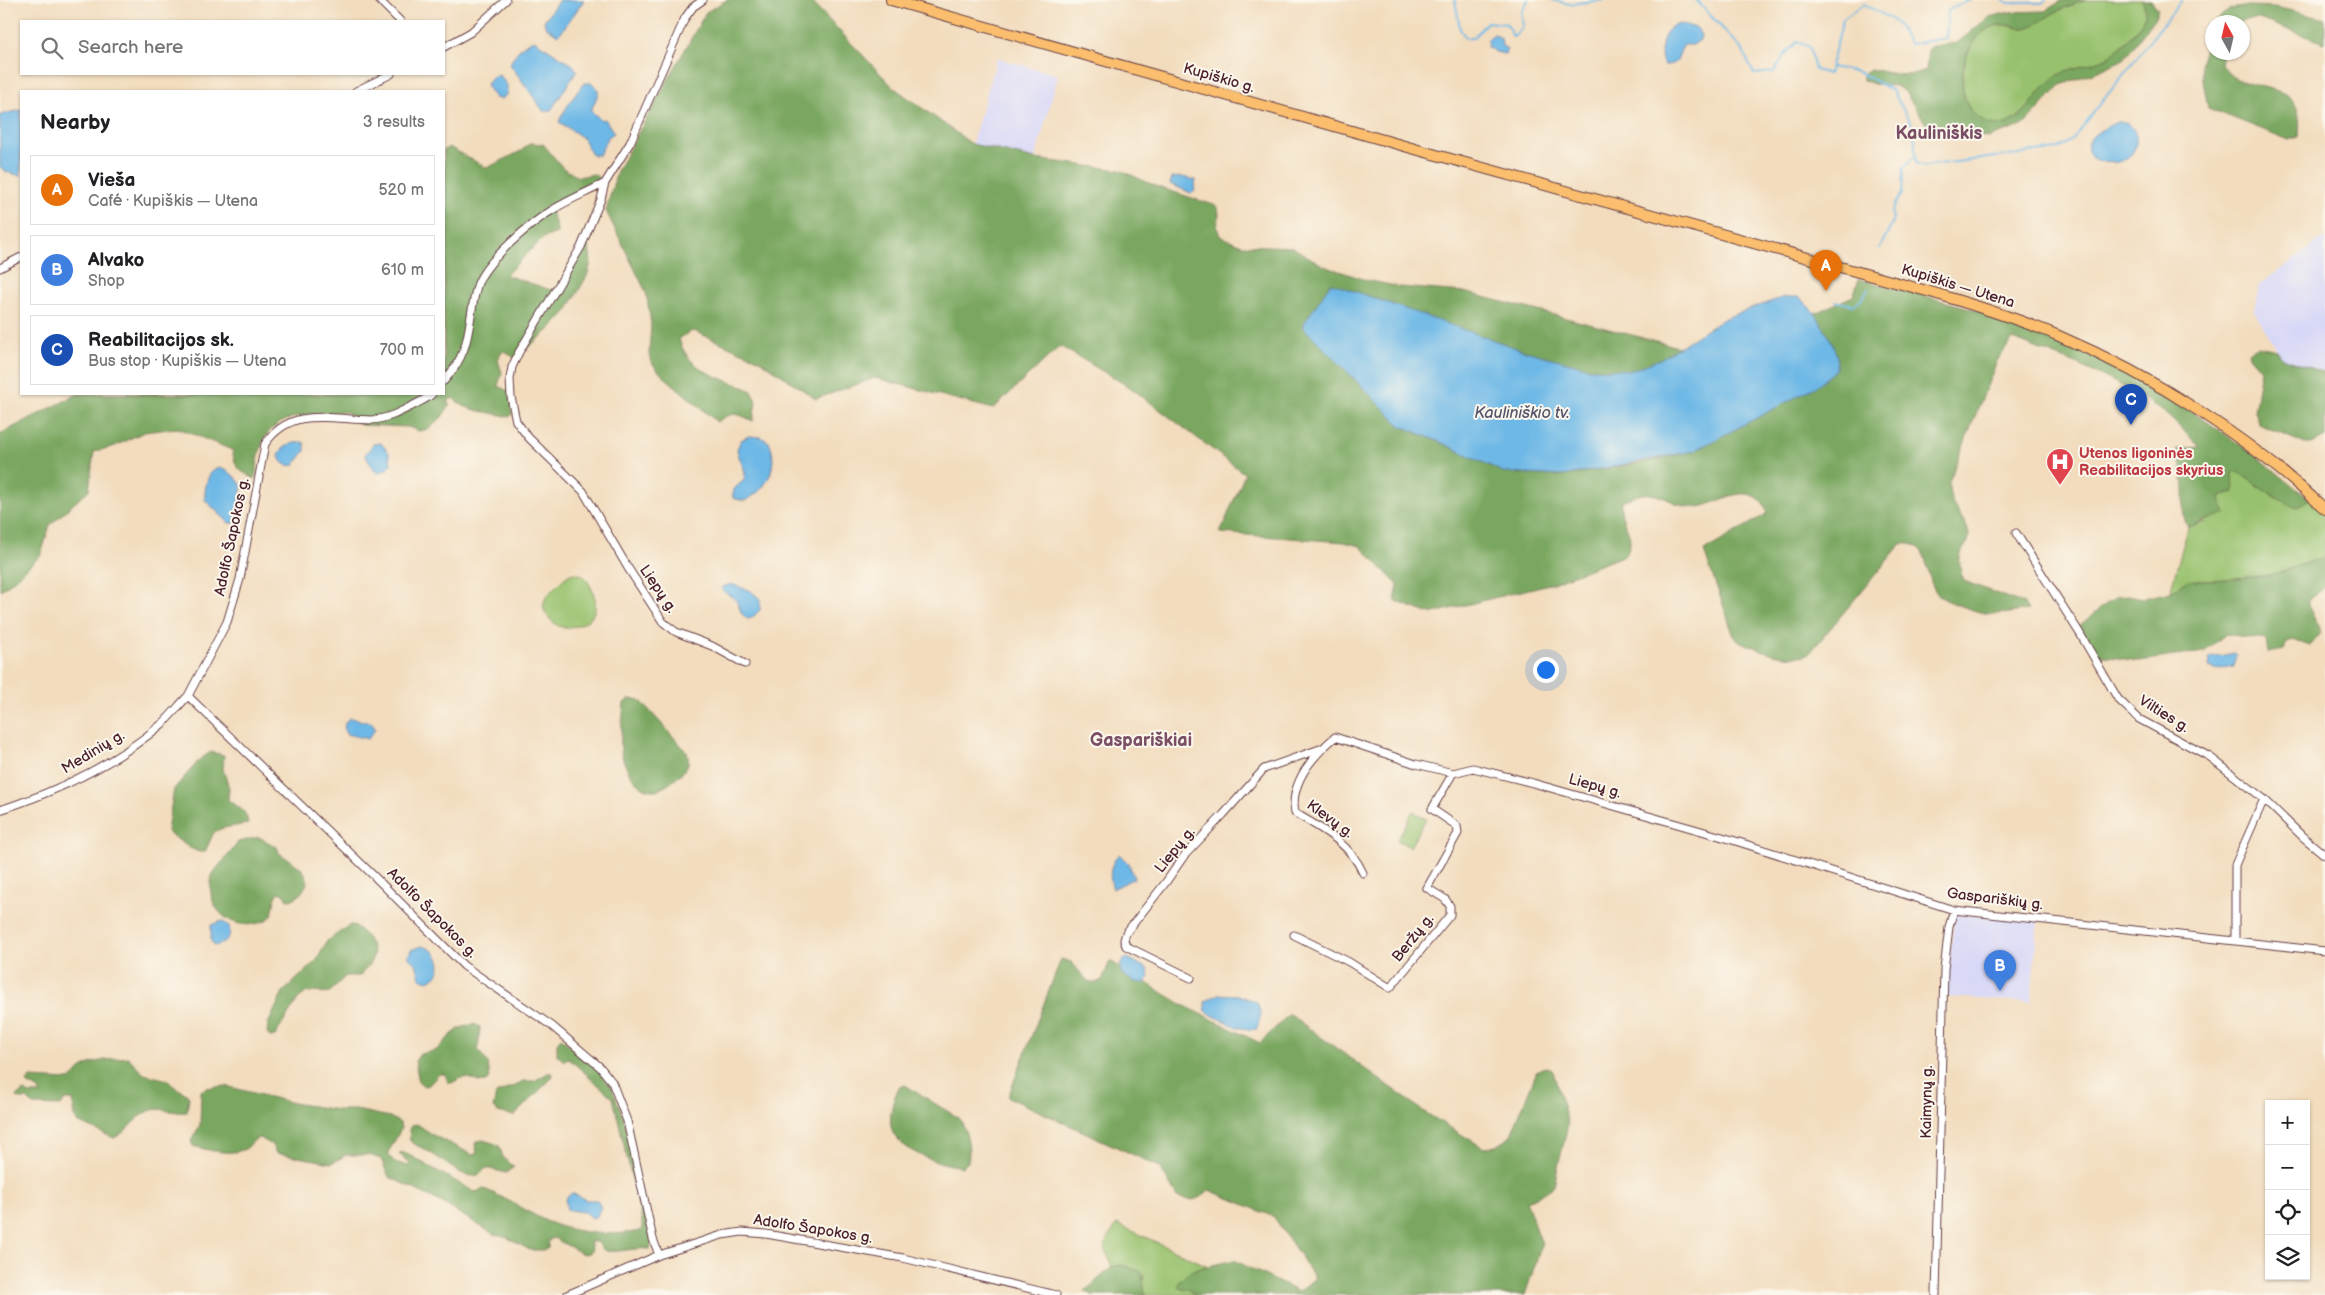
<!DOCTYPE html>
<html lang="en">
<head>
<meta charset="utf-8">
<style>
	:root { --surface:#fff; --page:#f6f6f6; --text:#202124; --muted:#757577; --line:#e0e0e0; --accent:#1a73e8 }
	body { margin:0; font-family:"Balsamiq Sans",sans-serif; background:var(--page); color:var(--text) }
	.controls { position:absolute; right:15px; bottom:15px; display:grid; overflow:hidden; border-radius:0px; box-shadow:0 1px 4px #0004 }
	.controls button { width:45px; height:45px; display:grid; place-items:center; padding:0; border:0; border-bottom:1px solid var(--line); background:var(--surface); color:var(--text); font:25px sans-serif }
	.compass { position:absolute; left:2205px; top:15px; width:45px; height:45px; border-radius:50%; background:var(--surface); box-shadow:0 1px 4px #0004; rotate:352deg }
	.you { position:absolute; left:1545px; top:669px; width:18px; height:18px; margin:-12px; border:4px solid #fff; border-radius:50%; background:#1a73e8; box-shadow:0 0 0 8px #1a73e833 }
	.badge { display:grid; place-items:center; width:32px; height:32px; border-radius:50%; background:var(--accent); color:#fff; font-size:16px; font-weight:700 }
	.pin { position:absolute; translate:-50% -41px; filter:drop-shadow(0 1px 2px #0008) }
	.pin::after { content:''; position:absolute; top:26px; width:18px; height:15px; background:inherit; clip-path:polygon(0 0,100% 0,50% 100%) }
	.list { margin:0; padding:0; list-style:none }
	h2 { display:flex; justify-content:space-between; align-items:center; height:65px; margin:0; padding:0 20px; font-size:21px }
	h2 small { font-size:16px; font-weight:400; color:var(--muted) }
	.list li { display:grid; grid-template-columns:32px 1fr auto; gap:15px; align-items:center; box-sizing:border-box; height:70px; margin:0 10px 10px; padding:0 10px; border:1px solid var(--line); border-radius:0px }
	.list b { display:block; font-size:19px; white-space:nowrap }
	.list p { margin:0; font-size:16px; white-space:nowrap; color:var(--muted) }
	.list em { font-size:16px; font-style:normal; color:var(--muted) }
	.icon { flex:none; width:28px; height:28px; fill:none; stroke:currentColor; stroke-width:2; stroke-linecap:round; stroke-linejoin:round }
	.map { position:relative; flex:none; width:2325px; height:1295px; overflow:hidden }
	.search { position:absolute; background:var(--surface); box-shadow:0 1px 4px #0004; left:20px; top:20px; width:425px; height:55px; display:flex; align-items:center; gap:12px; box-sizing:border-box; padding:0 18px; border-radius:0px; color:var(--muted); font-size:19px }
	.panel { position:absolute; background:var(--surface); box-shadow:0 1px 4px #0004; left:20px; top:90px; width:425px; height:305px; border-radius:0px }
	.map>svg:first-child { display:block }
	.built { fill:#d7d7f8 }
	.green { fill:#98c16d; stroke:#71704c }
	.forest { fill:#7aa760; stroke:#626346 }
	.water { fill:#6db8e6; stroke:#5c6c88 }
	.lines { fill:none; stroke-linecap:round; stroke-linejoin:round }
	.stream { stroke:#6db8e6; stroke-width:2 }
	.minor-casing { stroke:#633b41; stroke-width:9 }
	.primary-casing { stroke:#633b41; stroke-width:12 }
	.minor { stroke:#fff; stroke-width:7 }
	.primary { stroke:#fabe6e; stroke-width:10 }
	.labels { text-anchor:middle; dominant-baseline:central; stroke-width:4; stroke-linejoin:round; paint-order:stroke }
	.street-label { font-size:15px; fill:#4a1f2b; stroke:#fbf7ec }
	.health-label { font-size:15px; font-weight:bold; fill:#be3a42; stroke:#fbf7ec; text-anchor:start }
	.water-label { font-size:16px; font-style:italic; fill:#56556c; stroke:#fbf7ec }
	.quarter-label { font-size:18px; font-weight:bold; fill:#7a4f66; stroke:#fbf7ec }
</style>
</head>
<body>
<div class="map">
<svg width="2325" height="1295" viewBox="0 0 2325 1295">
	<rect width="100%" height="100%" fill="#fbf7ec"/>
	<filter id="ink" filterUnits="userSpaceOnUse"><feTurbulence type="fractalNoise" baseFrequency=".02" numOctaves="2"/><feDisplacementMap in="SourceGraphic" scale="10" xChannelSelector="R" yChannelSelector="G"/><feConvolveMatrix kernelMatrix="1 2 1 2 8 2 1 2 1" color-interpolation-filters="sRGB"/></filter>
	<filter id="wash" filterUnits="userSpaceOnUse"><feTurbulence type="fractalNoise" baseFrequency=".0096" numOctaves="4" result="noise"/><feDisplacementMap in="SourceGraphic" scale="20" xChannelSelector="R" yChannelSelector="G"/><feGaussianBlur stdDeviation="1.12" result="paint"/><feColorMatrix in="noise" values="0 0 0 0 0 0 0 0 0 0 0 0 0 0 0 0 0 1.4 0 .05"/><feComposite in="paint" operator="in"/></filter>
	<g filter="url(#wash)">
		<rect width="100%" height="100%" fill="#f2dcbd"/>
		<path class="built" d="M997 58 1058 75 1035 159 972 144Z
			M2325 237V373L2282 358 2254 311 2259 285Z
			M1958 914 2038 920 2031 1002 1946 997 1948 964 1955 916Z"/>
		<path class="green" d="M2087 0H2142C2144 5 2146 9 2145 14 2144 25 2118 52 2108 57 2092 66 2072 66 2055 77 2035 91 2024 127 1995 125 1983 124 1968 111 1965 99 1957 73 1968 31 1999 25 2009 23 2018 31 2029 27 2040 23 2050 14 2062 9 2070 5 2079 3 2087 0Z
			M2236 471 2279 499H2309L2325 515V557L2271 575 2213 580H2188L2170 592 2188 527 2206 522 2233 472Z
			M574 573C583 574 587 579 591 587 603 612 590 626 564 628 557 626 552 622 548 617 537 604 548 594 558 584 563 580 567 574 574 573Z
			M1413 811 1426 819 1410 847 1397 840Z
			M1117 1224 1208 1266 1200 1268 1178 1287 1190 1290 1196 1295H1145L1142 1283 1144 1276 1122 1265 1112 1267 1104 1245Z"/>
		<path class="forest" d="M727 0H810L893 87 972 144 1035 159 1120 170 1158 187 1217 206 1219 214 1217 227 1220 236 1242 245 1292 247 1324 266 1366 280 1400 287 1464 292 1679 347C1665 356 1648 368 1631 370 1594 374 1557 360 1522 350L1401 426 1440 442 1505 473 1563 476 1644 462 1694 451 1830 338 1815 313 1853 296 1859 279C1926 297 1997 312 2061 340 2151 380 2234 436 2309 499L2297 507 2279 499 2236 471 2233 472 2234 492 2219 497 2226 513 2188 527C2180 514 2185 503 2184 489 2183 475 2181 462 2177 449L2200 447C2186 434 2173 419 2158 408 2114 377 2063 359 2013 339L1997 361 1949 482C1948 510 1968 518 1969 536 1969 544 1963 547 1961 554 1958 561 1961 574 1964 581L2024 604 2028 610C1997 615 1989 617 1959 605 1954 603 1946 601 1941 597 1921 583 1936 540 1901 544L1809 654C1783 662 1759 649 1735 639L1704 551 1768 513C1765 506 1762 499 1754 496 1737 488 1715 505 1698 507 1678 509 1670 497 1651 494 1642 492 1630 498 1622 501 1616 522 1640 534 1625 555L1553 583 1430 614 1395 601 1398 585 1360 546 1344 542 1220 533 1245 474 1131 388 1060 346 993 409 875 378 816 399 758 359 694 331 689 332 679 339C689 374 724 377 752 391L756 402 753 421C736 413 733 411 717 422L661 374 652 363 649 355 651 324 646 292 606 211 617 171 706 12Z
			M2063 0H2087C2079 3 2070 5 2062 9 2050 14 2040 23 2029 27 2018 31 2009 23 1999 25 1968 31 1957 73 1965 99 1968 111 1983 124 1995 125 2024 127 2035 91 2055 77 2072 66 2092 66 2108 57 2118 52 2144 25 2145 14 2146 9 2144 5 2142 0H2151L2158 9 2154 20 2124 59 2101 70 2061 85 2024 125 1988 138 1959 131H1936L1926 124 1905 92 1896 86 1874 84 1863 80V74L1870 69C1887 72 1910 80 1926 70L1928 49 1934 46 1957 43 1989 17 2010 12 2045 11Z
			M2249 6 2276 7 2325 19V43L2259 19 2243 20 2241 22H2215L2229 9Z
			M2212 27V52L2223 53 2221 65C2225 69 2230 76 2235 78 2272 95 2304 81 2299 137L2289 140 2208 108 2200 64Z
			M530 143 543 144 563 168 578 177 594 174 601 180 591 188 551 208C551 217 558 224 557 233L543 238 506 275 551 290 561 287 585 244 589 247 591 263 587 276 567 311 550 329 515 358 504 351 501 353 498 360 502 373 498 386 510 392 512 415 509 417C490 411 467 413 453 398L448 401 449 406 442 417 428 429 419 431 408 427 361 425 347 412C318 414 274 411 262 444 258 455 257 468 255 479 238 470 236 469 232 450L178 428 144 432 115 446 94 452 89 490 50 525 41 555 6 587 0 590V434L78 394H444V150L449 147 487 168 521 151Z
			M2258 346 2277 350 2282 358 2325 373V437L2312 444H2305L2259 424 2254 411 2261 370 2249 356 2248 352Z
			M2325 557V587L2307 602 2321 633 2310 646 2293 640 2287 642 2284 650 2268 653 2266 640 2226 634 2204 652 2139 661 2097 655 2079 626 2116 596 2128 595 2144 598 2170 592 2188 580H2213L2271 575Z
			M629 699 640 700 687 752C688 756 689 761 688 764 685 773 665 789 656 790 638 793 622 765 621 750 620 734 623 718 624 703Z
			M211 752 224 755 223 769 229 788 228 800C239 809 247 809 248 824L223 828 214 832 205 852H199L190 848 168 833 167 830 174 789 201 758Z
			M259 837 277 847 279 853C291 862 305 866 308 882L300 895 291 900 287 899 284 894 279 892 275 899 272 916C242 939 202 913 212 876 214 869 232 853 238 842Z
			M350 925C360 926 376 945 373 956 372 963 364 970 360 976H346C324 995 339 993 307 992L298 999 275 1036 270 1037 267 1033 268 1024 283 992 317 960 327 941Z
			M1061 959 1071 962 1088 981 1095 983 1102 980 1110 961 1183 1005 1260 1043 1289 1014 1426 1113 1484 1148 1496 1146 1510 1137 1537 1071 1542 1068 1548 1067 1553 1071 1568 1124 1554 1185 1541 1195 1526 1201 1542 1244 1525 1295H1196L1190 1290 1178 1287 1179 1282 1189 1272 1200 1268 1234 1260 1298 1292 1315 1278 1274 1217 1209 1190C1197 1201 1192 1202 1177 1197L1160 1167 1008 1097Z
			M474 1024 480 1027 478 1050 488 1063 490 1079C480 1088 473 1076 462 1078 458 1078 456 1082 451 1083L448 1082 445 1074H439L429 1085 424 1086 419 1082 415 1061 420 1054 437 1050 449 1037 460 1028Z
			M561 1038 592 1064 612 1088 623 1116 652 1245 649 1249C635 1247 618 1253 606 1251 602 1250 600 1246 598 1242H590L592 1249 590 1253 583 1254 554 1238 549 1240 548 1248 545 1250H530L508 1238 495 1235 439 1201 389 1177 381 1159 369 1155H346L332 1163 276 1153 272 1145 260 1138C252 1139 251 1146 245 1149 230 1156 207 1150 193 1146L191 1141 200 1125 201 1091 206 1088 226 1086 293 1103 338 1110H356L390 1117 400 1123 401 1129 389 1151V1156L395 1162 408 1166 410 1163 399 1154 401 1152 409 1155 475 1192 484 1189C504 1197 522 1209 542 1219 569 1233 610 1237 640 1231L642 1228V1221L613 1098 568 1058 564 1061 557 1055V1043Z
			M128 1057 144 1074 168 1080C173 1089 183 1089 189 1097L187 1112C176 1114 162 1107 152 1110 136 1114 129 1132 114 1138L77 1122 75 1117 73 1100H65L61 1106 33 1105 27 1099H19L17 1096 24 1091 30 1094H41L38 1089 27 1083 30 1078 70 1080C75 1077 76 1072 80 1069 93 1060 113 1059 128 1057Z
			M548 1073H552L551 1079 514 1116 498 1112 493 1108 496 1094C506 1089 514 1087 523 1081H534Z
			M905 1085 960 1119C967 1132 971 1148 968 1162L962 1167C941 1164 903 1153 893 1133 887 1120 893 1099 899 1087Z
			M417 1124 433 1135 473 1155 477 1153 475 1144 477 1141 483 1140 499 1145 503 1157 514 1167 506 1173 486 1168C482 1172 479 1176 473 1176 460 1176 445 1162 434 1155 427 1150 418 1147 410 1141L409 1129 412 1125Z
			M1122 1265 1142 1272 1145 1295H1092L1085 1291 1112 1267Z"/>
		<path class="water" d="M559 0H584L562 31 558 35 545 26 544 21Z
			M1681 24 1697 28 1701 35 1700 40 1693 45H1684C1676 56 1681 65 1664 65 1658 57 1662 36 1669 29 1672 25 1676 25 1681 24Z
			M1494 34 1501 38 1502 46 1507 49 1505 54 1496 52 1487 47 1488 39Z
			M534 40 573 65 577 71 551 110 544 112 510 64C514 54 524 43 534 40Z
			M495 75 500 76 507 85V94L501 99 495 98 486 85Z
			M584 83H592L598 89V94L591 111 601 120 605 119 614 133 608 137 599 155H592L582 137 559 122C560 116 579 89 584 83Z
			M21 110V176L7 172 0 167V115Z
			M2117 122H2126C2150 138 2130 176 2092 158 2077 139 2103 129 2117 122Z
			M1182 177 1196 180 1194 192 1191 193 1170 184 1172 178Z
			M1331 283 1522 350 1593 369 1632 370 1660 359 1725 318 1784 297H1799L1815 313 1830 338 1837 356 1836 370 1815 387 1694 451 1563 476 1505 473 1440 442 1401 426 1302 326Z
			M749 436 761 437 769 442C780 466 766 492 744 501L733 498C731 483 746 486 745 473 744 464 738 458 737 449L741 440Z
			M303 442 305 444V451L294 465C286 467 280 463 279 455 282 446 293 442 303 442Z
			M381 443 389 453 391 464 387 469 378 473 374 470 365 455 373 444Z
			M216 468C226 468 237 477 242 486L235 523H229L205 500C204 490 207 473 216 468Z
			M731 584 751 591 760 599V610L752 618 747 619 742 614 736 600 723 591 722 587Z
			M2234 653 2237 655 2234 666 2215 670 2209 667 2210 658Z
			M350 718 372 723 375 729 368 739 346 734C343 728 344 721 350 718Z
			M1119 854 1129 864 1134 878 1113 889C1108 875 1110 865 1119 854Z
			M222 921 229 926C232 937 226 943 215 946L211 941V925Z
			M421 946C441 949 448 973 428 981L420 978 416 963 408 957 411 950Z
			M1128 958 1148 969 1149 977 1145 983 1134 982 1122 974C1119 967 1120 960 1128 958Z
			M1218 994 1238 995 1257 1002 1261 1014 1257 1029C1239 1032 1221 1019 1206 1012L1205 1002Z
			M572 1193 586 1200H597L601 1207 597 1216 592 1218 584 1212 567 1210 565 1199Z"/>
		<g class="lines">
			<path class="stream" d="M1455 0 1460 29 1466 38H1474L1487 22 1507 24 1513 37C1524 29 1524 25 1521 13L1528 0
				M1552 0 1569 4 1604 0
				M1696 0 1742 49 1754 74 1774 72 1785 54 1797 42 1810 47 1815 70 1829 74 1843 19 1864 4 1896 22 1910 44 1946 38 1948 9 1970 0
				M2003 0 2007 3H2042L2046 0
				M1831 67 1858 72 1892 90 1914 128 1916 163 1924 166 2051 150 2062 147 2072 140 2182 0
				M1880 248 1893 221 1892 211 1895 204 1902 194 1903 169 1914 157
				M1836 301 1852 305 1861 300 1868 289"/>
		</g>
	</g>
	<g filter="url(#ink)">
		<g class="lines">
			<defs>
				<path id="minor" d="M379 0 400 21
					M703 0 693 7 685 18 630 143 605 183 601 199 581 247 519 352 512 367 510 379 511 397 516 421 528 437 583 491 628 568 663 622 676 632 712 646 745 664
					M444 47 471 32 506 0
					M356 91 391 74
					M0 268 21 257
					M444 381C474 348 466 325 477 286 484 262 533 221 554 209 570 199 588 192 605 183
					M432 394C427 399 419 402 412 406 400 412 387 419 372 420 332 420 292 405 265 444L240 579 227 622 188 696 377 879 464 966 552 1026 600 1067 612 1082 627 1121 653 1239 659 1255 722 1235 742 1232 766 1234 903 1258 1056 1295
					M2016 533 2079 632 2118 699 2139 719 2210 757 2264 799 2303 837 2325 855
					M0 810C58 791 115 764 162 724 171 716 179 705 188 696
					M1363 873C1350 843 1322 829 1295 813 1289 783 1314 755 1335 737L1416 764 1453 773 1473 768 1533 783 1726 838 1954 910 2325 951
					M1294 935 1349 962 1390 988 1450 915V906L1445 899 1427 888 1458 833 1457 826 1432 809 1453 773
					M2235 940V865L2264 799
					M1191 978 1126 946 1124 940 1126 933 1166 882 1184 856 1223 815 1264 769 1320 749
					M567 1295 659 1255
					M1936 1295 1944 969 1949 927 1954 910"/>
				<path id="primary" d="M891 0 1422 151 1934 293C1976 306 2019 319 2059 336 2153 376 2251 439 2325 509"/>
			</defs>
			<use href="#minor" class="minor-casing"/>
			<use href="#primary" class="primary-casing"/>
			<use href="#minor" class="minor"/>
			<use href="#primary" class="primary"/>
		</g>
	</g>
	<defs>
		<symbol id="hospital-pin" viewBox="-11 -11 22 30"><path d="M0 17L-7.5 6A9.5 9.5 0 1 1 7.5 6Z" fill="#e0444e" stroke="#fbf7ec"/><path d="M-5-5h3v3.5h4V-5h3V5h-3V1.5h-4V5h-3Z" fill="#fff"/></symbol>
	</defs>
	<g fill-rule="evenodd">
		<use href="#hospital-pin" x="2044" y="446" width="32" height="43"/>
	</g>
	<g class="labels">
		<g class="street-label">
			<text transform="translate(1219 78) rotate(16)">Kupiškio g.</text>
			<text transform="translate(1958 286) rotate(17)">Kupiškis — Utena</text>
			<text transform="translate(232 537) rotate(-78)">Adolfo Šapokos g.</text>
			<text transform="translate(658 589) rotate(56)">Liepų g.</text>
			<text transform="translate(2164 714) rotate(32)">Vilties g.</text>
			<text transform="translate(93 752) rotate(-31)">Medinių g.</text>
			<text transform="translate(1595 786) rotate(16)">Liepų g.</text>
			<text transform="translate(1330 819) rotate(36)">Klevų g.</text>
			<text transform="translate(1175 850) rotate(-51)">Liepų g.</text>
			<text transform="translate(1995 899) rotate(7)">Gaspariškių g.</text>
			<text transform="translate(432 913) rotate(45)">Adolfo Šapokos g.</text>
			<text transform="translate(1413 938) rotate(-51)">Beržų g.</text>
			<text transform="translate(1927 1102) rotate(-89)">Kaimynų g.</text>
			<text transform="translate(813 1229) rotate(9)">Adolfo Šapokos g.</text>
		</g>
		<g class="health-label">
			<text x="2079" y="453">Utenos ligoninės<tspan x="2079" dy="17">Reabilitacijos skyrius</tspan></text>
		</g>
		<g class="water-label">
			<text x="1522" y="413">Kauliniškio tv.</text>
		</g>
		<g class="quarter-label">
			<text x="1939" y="133">Kauliniškis</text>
			<text x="1141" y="740">Gaspariškiai</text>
		</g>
	</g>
</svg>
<div class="controls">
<button>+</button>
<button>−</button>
<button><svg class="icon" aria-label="locate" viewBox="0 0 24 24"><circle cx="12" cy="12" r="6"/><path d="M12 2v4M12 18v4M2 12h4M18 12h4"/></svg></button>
<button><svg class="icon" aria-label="layers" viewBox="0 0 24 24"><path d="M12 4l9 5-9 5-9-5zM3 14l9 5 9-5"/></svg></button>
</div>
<svg class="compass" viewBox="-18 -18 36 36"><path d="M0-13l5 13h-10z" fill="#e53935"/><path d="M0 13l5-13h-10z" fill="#757577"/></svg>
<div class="you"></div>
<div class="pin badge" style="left:1826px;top:291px;background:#e8710a">A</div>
<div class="pin badge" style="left:2000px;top:991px;background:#3f7fe0">B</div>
<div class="pin badge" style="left:2131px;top:425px;background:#1a4fb4">C</div>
<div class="search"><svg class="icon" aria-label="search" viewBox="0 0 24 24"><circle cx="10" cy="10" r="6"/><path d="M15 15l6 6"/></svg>Search here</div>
<section class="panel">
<h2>Nearby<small>3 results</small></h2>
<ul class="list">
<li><span class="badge" style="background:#e8710a">A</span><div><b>Vieša</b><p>Café · Kupiškis — Utena</p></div><em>520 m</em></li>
<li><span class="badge" style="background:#3f7fe0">B</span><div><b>Alvako</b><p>Shop</p></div><em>610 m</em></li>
<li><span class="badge" style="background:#1a4fb4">C</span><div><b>Reabilitacijos sk.</b><p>Bus stop · Kupiškis — Utena</p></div><em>700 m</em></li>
</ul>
</section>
</div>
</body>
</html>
